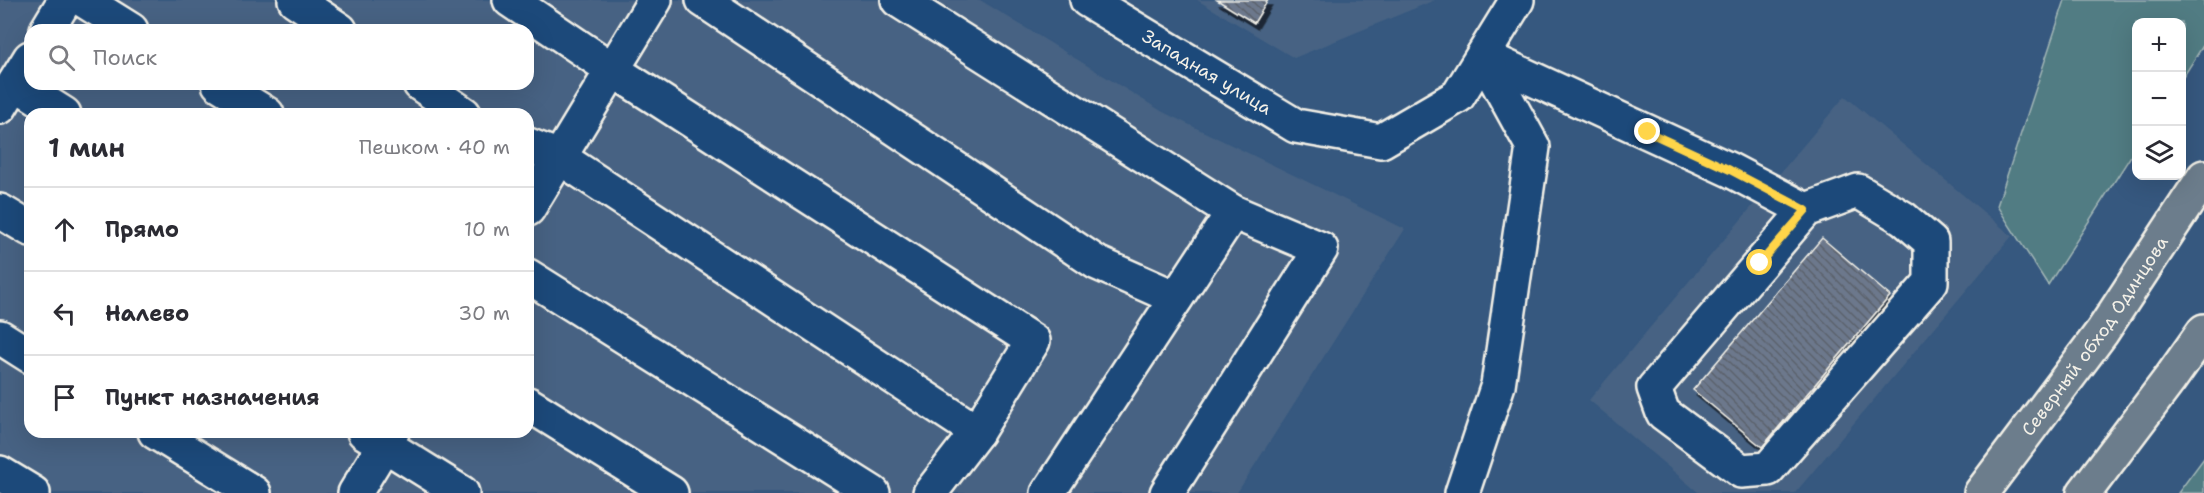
<!DOCTYPE html>
<html lang="ru">
<head>
<meta charset="utf-8">
<style>
	:root { --surface:#fff; --page:#f7f7f7; --text:#2b2b33; --muted:#7c7c81; --line:#e1e1e2 }
	body { margin:0; font-family:"Shantell Sans",sans-serif; background:var(--page); color:var(--text) }
	.controls { position:absolute; right:18px; top:18px; display:grid; overflow:hidden; border-radius:12px; box-shadow:0 6px 24px #0002 }
	.controls button { width:54px; height:54px; display:grid; place-items:center; padding:0; border:0; border-bottom:2px solid var(--line); background:var(--surface); color:var(--text); font:30px sans-serif }
	.stop { position:absolute; width:18px; height:18px; margin:-14px; border:4px solid #ffd54a; border-radius:50%; background:#fff }
	.stop.end { background:#ffd54a; border-color:#fff; box-shadow:0 2px 6px #0008 }
	.list { margin:0; padding:0; list-style:none }
	h2 { display:flex; justify-content:space-between; align-items:center; height:78px; margin:0; padding:0 24px; font-size:26px }
	h2 small { font-size:20px; font-weight:400; color:var(--muted) }
	.list li { display:grid; grid-template-columns:39px 1fr auto; gap:18px; align-items:center; box-sizing:border-box; height:84px; padding:0 24px; border-top:2px solid var(--line) }
	.list b { display:block; font-size:22px; white-space:nowrap }
	.list em { font-size:20px; font-style:normal; color:var(--muted) }
	.icon { flex:none; width:33px; height:33px; fill:none; stroke:currentColor; stroke-width:2; stroke-linecap:round; stroke-linejoin:round }
	.map { position:relative; flex:none; width:2204px; height:493px; overflow:hidden }
	.search { position:absolute; background:var(--surface); box-shadow:0 6px 24px #0002; left:24px; top:24px; width:510px; height:66px; display:flex; align-items:center; gap:15px; box-sizing:border-box; padding:0 21px; border-radius:18px; color:var(--muted); font-size:22px }
	.panel { position:absolute; background:var(--surface); box-shadow:0 6px 24px #0002; left:24px; top:108px; width:510px; height:330px; border-radius:18px }
	.map>svg:first-child { display:block }
	.built { fill:#466283; fill-rule:evenodd }
	.grass { fill:#517b83; stroke:#a2b6b6; stroke-width:1.5 }
	.building { fill:url(#building-back-hatch); stroke:#f4f1e8; stroke-width:1.5; filter:url(#shadow) }
	.lines { fill:none; stroke-linecap:round; stroke-linejoin:round }
	.minor-casing { stroke:#f4f1e8; stroke-width:38 }
	.highway-casing { stroke:#f4f1e8; stroke-width:38 }
	.minor { stroke:#1f4a7a; stroke-width:33 }
	.highway { stroke:#6c7d8c; stroke-width:33 }
	.route { stroke:#ffd54a; stroke-width:8 }
	.labels { text-anchor:middle; dominant-baseline:central; stroke-width:5; stroke-linejoin:round; paint-order:stroke }
	.street-label { font-size:18px; fill:#f4f1e8; stroke:#1f4a7a }
</style>
</head>
<body>
<div class="map">
<svg width="2204" height="493" viewBox="0 0 2204 493">
	<defs>
		<pattern id="building-back-hatch" width="6" height="6" patternUnits="userSpaceOnUse" patternTransform="scale(1.5)"><rect width="6" height="6" fill="#6c788c"/><path d="M-1 5l2 2M0 0l6 6M5-1l2 2" fill="none" stroke="#5c626c"/></pattern>
		<filter id="shadow"><feDropShadow dx="3.5" dy="6" stdDeviation="0" flood-color="#0009"/></filter>
	</defs>
	<rect width="100%" height="100%" fill="#36587f"/>
	<filter id="ink" filterUnits="userSpaceOnUse"><feTurbulence type="fractalNoise" baseFrequency=".0167" numOctaves="2"/><feDisplacementMap in="SourceGraphic" scale="12" xChannelSelector="R" yChannelSelector="G"/><feConvolveMatrix kernelMatrix="1 2 1 2 8 2 1 2 1" color-interpolation-filters="sRGB"/></filter>
	<g filter="url(#ink)">
		<path class="built" d="M0 0H980L1163 112 1405 229 1237 493H0ZM30 30H528V84H30ZM30 114H528V432H30Z
			M1197 0H1435L1294 58Z
			M1845 96 2012 236 1795 493H1699L1589 400Z"/>
		<path class="grass" d="M2065 0H2204V44L2182 79V22H2136V148L2048 285 1997 206Z
			M2204 458V493H2178Z"/>
		<path class="building" d="M1217 0H1268L1254 23Z
			M1822 238 1890 296 1762 447 1693 390Z"/>
		<g class="lines">
			<defs>
				<g id="minor">
					<path d="M83 0 131 30"/>
					<path d="M295 0 340 30"/>
					<path d="M510 0 613 70 1033 341 977 432 559 157 528 145"/>
					<path d="M703 0 1097 263 1176 298"/>
					<path d="M898 0 1233 212 1321 249 1167 493"/>
					<path id="s1" d="M1087 0 1296 126 1381 141 1458 96 1517 0"/>
					<path d="M47 30 65 0"/>
					<path d="M1483 56 1730 170 1806 210 1858 191 1903 218 1931 242V282L1768 469 1741 471 1663 413 1654 388 1806 210"/>
					<path d="M15 83 64 114"/>
					<path d="M219 84 267 114"/>
					<path d="M420 84 464 114"/>
					<path d="M0 107 30 58"/>
					<path d="M528 209 655 0"/>
					<path d="M0 211 30 229"/>
					<path d="M528 276 873 493"/>
					<path d="M0 337 30 356"/>
					<path d="M528 404 671 493"/>
					<path d="M155 432 254 493"/>
					<path d="M364 432 462 493"/>
					<path d="M0 473 33 493"/>
					<path d="M355 493 392 432"/>
					<path d="M930 493 977 432"/>
					<path d="M1048 493 1233 212"/>
					<path d="M1462 493 1498 385 1533 147 1483 56"/>
				</g>
				<g id="highway">
					<path id="s2" d="M1981 493 2102 332 2204 177"/>
					<path d="M2084 493 2170 379 2204 331"/>
				</g>
			</defs>
			<use href="#minor" class="minor-casing"/>
			<use href="#highway" class="highway-casing"/>
			<use href="#minor" class="minor"/>
			<use href="#highway" class="highway"/>
		</g>
	</g>
	<g class="lines" filter="url(#ink)">
		<path class="route" d="M1648 132 1730 170 1806 210 1760 263"/>
	</g>
	<g class="labels">
		<g class="street-label">
			<text stroke="none"><textPath href="#s1" startOffset="140">Западная улица</textPath></text>
			<text stroke="none"><textPath href="#s2" startOffset="194">Северный обход Одинцова</textPath></text>
		</g>
	</g>
</svg>
<div class="controls">
<button>+</button>
<button>−</button>
<button><svg class="icon" aria-label="layers" viewBox="0 0 24 24"><path d="M12 4l9 5-9 5-9-5zM3 14l9 5 9-5"/></svg></button>
</div>
<div class="stop" style="left:1760px;top:263px"></div>
<div class="stop end" style="left:1648px;top:132px"></div>
<div class="search"><svg class="icon" aria-label="search" viewBox="0 0 24 24"><circle cx="10" cy="10" r="6"/><path d="M15 15l6 6"/></svg>Поиск</div>
<section class="panel">
<h2>1 мин<small>Пешком · 40 m</small></h2>
<ul class="list">
<li><svg class="icon" aria-label="ahead" viewBox="0 0 24 24"><path d="M12 20V5M6 11l6-6 6 6"/></svg><div><b>Прямо</b></div><em>10 m</em></li>
<li><svg class="icon" aria-label="left" viewBox="0 0 24 24"><path d="M17 20v-9H6M10 6l-5 5 5 5"/></svg><div><b>Налево</b></div><em>30 m</em></li>
<li><svg class="icon" aria-label="arrive" viewBox="0 0 24 24"><path d="M6 21V4h12l-3 4 3 4H6"/></svg><div><b>Пункт назначения</b></div></li>
</ul>
</section>
</div>
</body>
</html>
